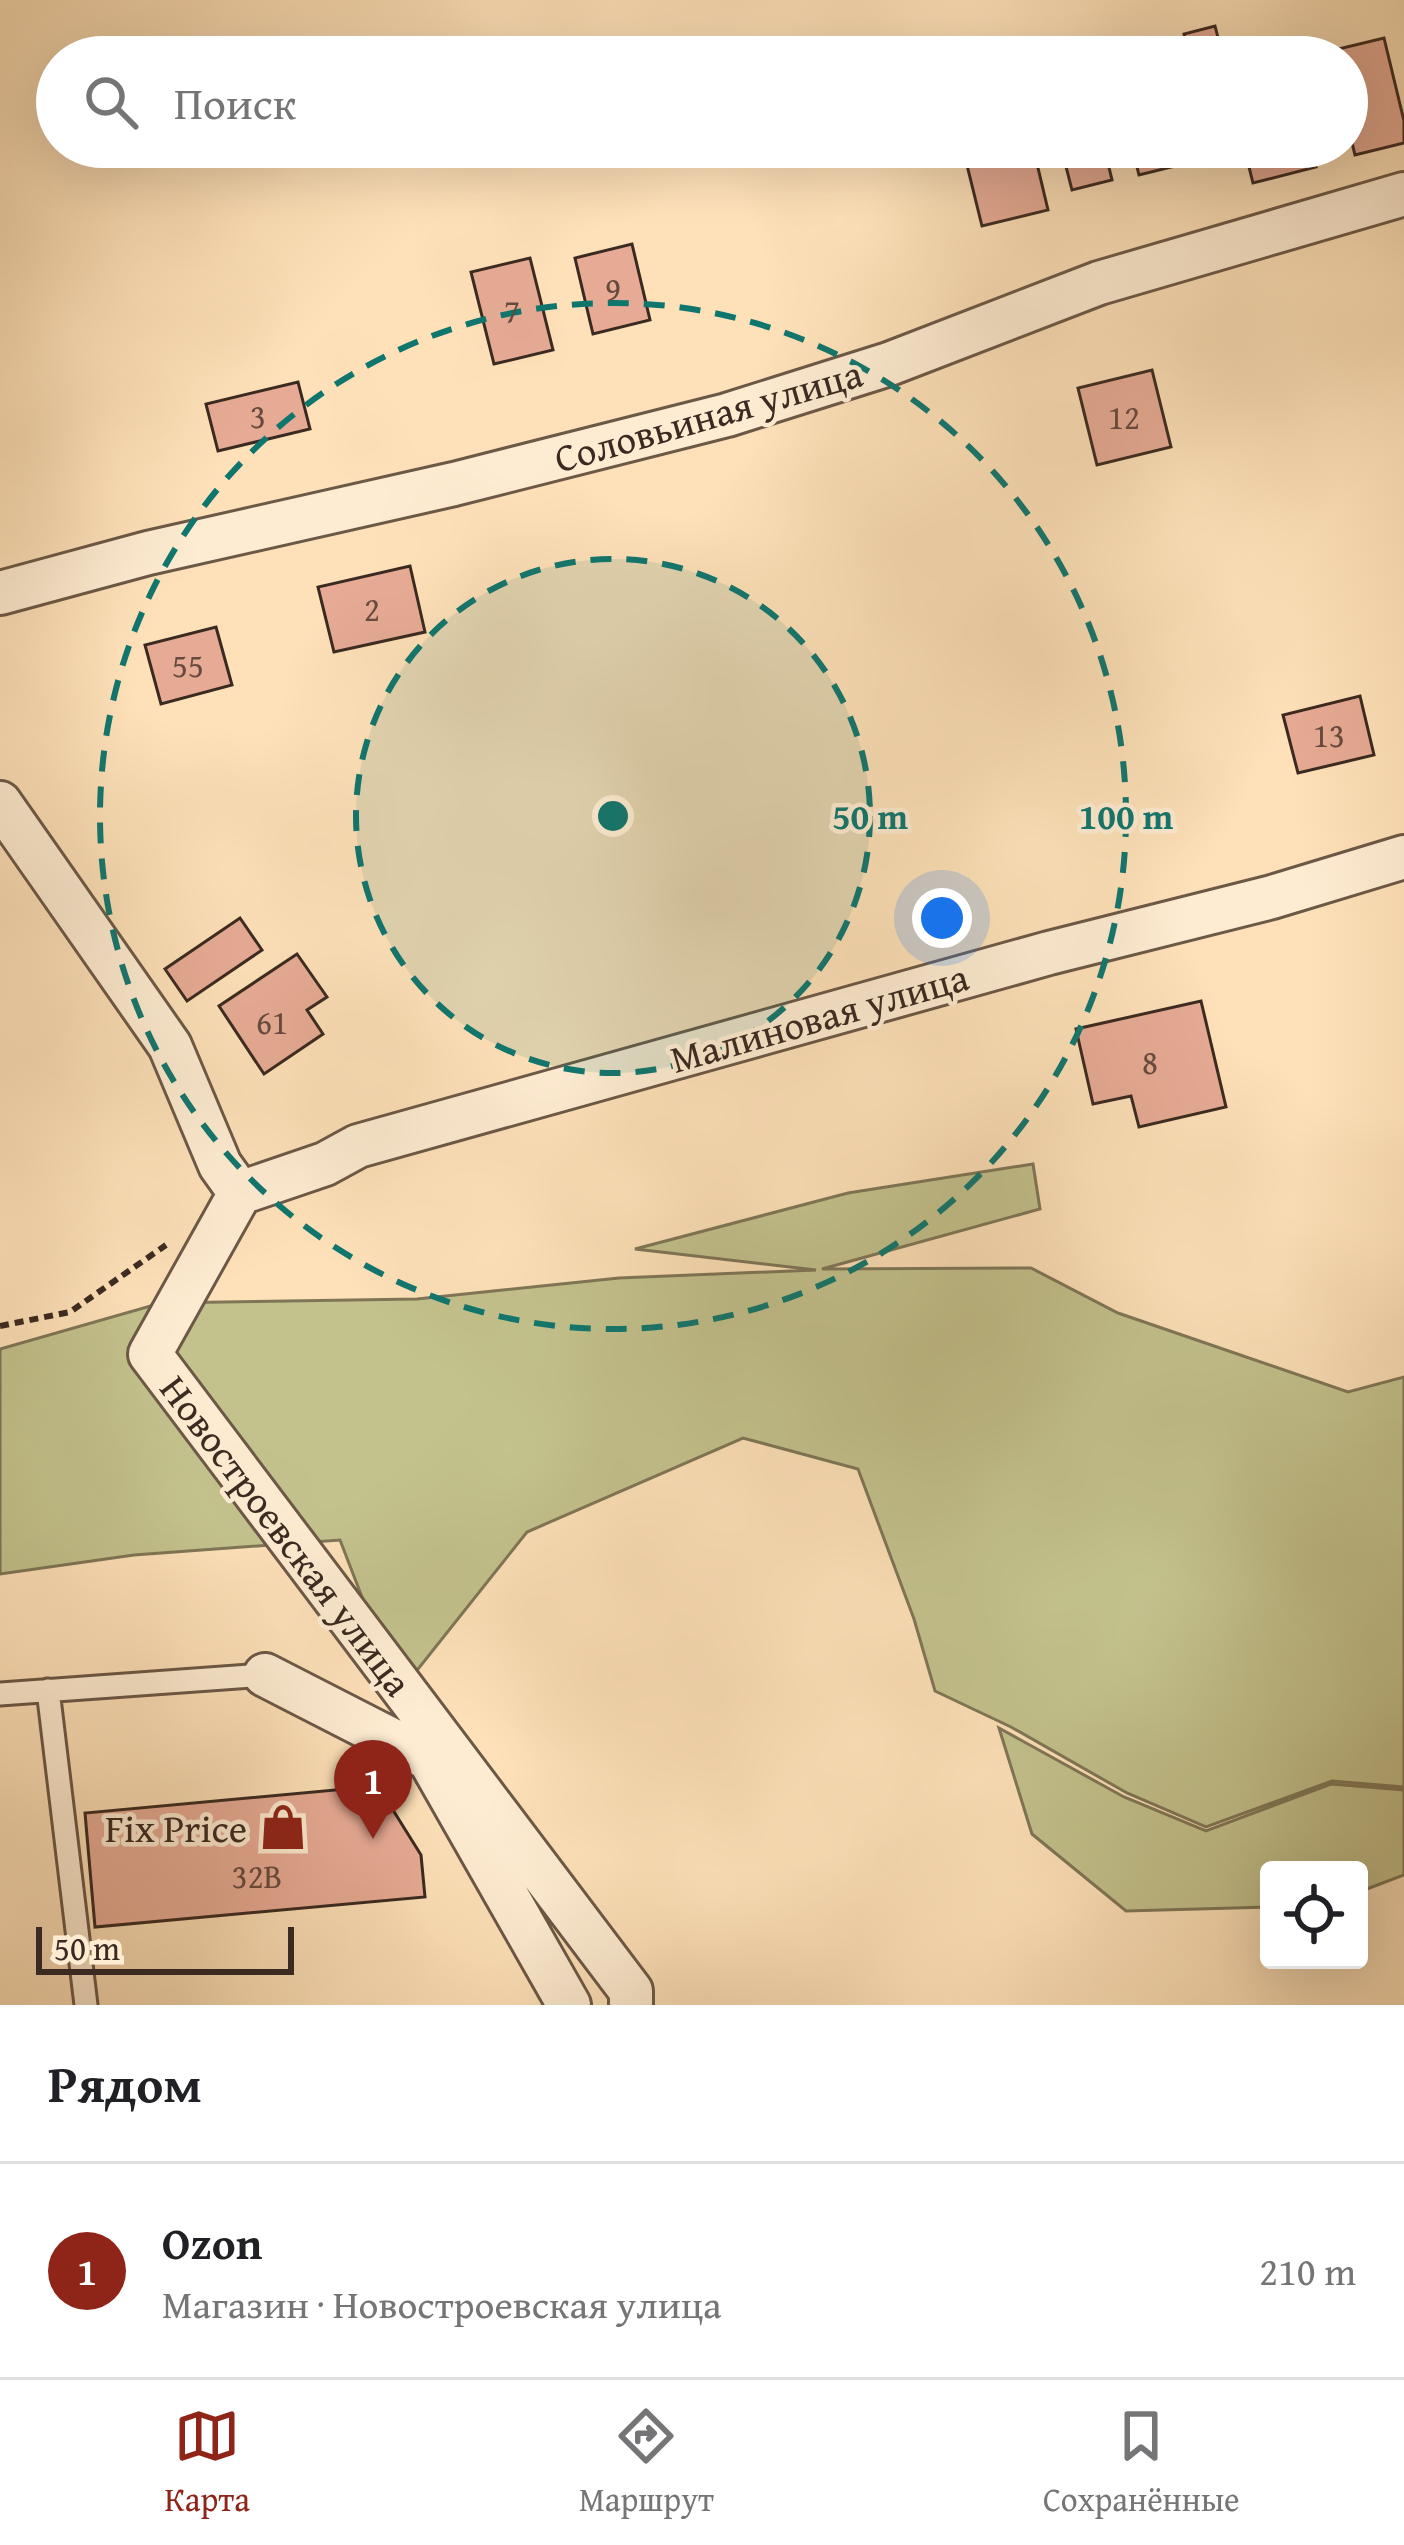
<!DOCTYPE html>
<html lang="ru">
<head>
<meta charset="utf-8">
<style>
	:root { --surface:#fff; --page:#f2f2f2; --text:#202124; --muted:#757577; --line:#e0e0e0; --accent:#8f2418 }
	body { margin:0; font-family:"Gentium Book Plus",serif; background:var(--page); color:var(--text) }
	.controls { position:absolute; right:36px; bottom:36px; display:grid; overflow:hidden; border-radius:12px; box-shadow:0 12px 48px #0002 }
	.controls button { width:108px; height:108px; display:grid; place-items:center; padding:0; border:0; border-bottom:3px solid var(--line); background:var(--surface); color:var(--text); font:60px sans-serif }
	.scale { position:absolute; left:36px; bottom:30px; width:258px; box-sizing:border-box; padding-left:12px; border:6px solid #3b2a21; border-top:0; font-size:33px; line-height:42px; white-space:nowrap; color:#3b2a21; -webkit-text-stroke:9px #feecd2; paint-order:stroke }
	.you { position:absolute; left:942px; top:918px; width:42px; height:42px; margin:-30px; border:9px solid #fff; border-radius:50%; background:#1a73e8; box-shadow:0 0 0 18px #1a73e833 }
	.badge { display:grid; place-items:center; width:78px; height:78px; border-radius:50%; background:var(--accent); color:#fff; font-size:39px; font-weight:700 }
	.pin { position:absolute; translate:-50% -99px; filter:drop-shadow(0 3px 6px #0008) }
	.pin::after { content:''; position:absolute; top:63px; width:42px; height:36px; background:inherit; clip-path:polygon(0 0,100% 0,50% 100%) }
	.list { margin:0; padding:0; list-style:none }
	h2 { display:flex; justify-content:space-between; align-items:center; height:156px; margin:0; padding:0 48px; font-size:51px }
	h2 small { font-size:39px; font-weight:400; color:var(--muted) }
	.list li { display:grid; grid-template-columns:78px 1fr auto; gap:36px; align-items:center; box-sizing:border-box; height:216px; padding:0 48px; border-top:3px solid var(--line) }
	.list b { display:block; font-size:45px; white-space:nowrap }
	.list p { margin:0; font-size:39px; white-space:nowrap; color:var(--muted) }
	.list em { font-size:39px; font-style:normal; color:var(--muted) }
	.icon { flex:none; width:66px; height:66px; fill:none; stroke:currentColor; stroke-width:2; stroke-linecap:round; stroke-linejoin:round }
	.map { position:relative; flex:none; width:1404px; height:2005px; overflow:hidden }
	.search { position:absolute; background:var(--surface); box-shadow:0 12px 48px #0002; left:36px; right:36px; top:36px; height:132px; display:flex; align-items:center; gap:30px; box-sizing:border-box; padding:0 42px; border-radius:66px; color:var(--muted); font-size:45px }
	.sheet { height:372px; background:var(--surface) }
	nav { display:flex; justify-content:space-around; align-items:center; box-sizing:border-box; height:168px; border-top:3px solid var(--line); background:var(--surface); font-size:33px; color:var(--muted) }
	nav a { display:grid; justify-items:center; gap:6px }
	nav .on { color:var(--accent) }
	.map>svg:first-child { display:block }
	.green { fill:#c3c28d; stroke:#7f7657; stroke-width:3 }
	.building { fill:#e7ab95; stroke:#3b2a21; stroke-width:3 }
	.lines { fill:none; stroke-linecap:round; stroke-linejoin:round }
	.lane-casing { stroke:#6c5847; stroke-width:27 }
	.street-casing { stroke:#6c5847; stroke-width:48 }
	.path { stroke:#3b2a21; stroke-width:6; stroke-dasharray:9 6; stroke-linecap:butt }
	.lane { stroke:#feecd2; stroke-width:21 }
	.street { stroke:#feecd2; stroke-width:42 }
	.ring { fill:none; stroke:#0f766e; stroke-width:6; stroke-dasharray:21 15 }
	.labels { text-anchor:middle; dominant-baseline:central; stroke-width:9; stroke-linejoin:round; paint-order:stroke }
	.number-label { font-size:33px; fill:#664a3e }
	.street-label { font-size:39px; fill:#3b2a21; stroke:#feecd2 }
	.poi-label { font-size:39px; fill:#3b2a21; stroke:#feecd2; text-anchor:end }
	.centre { fill:#0f766e; stroke:#feecd2; stroke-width:6 }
	.ring-label { font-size:36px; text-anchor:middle; font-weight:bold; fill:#0f766e; stroke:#feecd2; stroke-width:9; stroke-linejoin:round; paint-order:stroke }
</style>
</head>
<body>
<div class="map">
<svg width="1404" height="2005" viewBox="0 0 1404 2005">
	<rect width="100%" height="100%" fill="#fee1b9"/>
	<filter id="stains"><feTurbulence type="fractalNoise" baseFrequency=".00167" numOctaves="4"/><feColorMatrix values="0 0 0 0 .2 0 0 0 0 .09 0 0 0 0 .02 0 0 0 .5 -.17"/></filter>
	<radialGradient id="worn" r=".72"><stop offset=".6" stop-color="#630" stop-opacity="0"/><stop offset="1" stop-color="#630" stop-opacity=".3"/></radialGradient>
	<path class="green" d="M1033 1164 1040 1209 822 1269 1031 1268 1118 1313 1348 1392 1404 1377V1787L1332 1781 1206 1827 1127 1793 1011 1727 935 1691 914 1619 858 1469 743 1438 527 1532 399 1693 340 1540 134 1555 0 1574V1349L161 1303 417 1299 619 1278 816 1270 635 1249 848 1193Z
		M999 1728 1124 1797 1206 1831 1331 1784 1404 1790V1875L1359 1892V1870H1269V1907L1126 1911 1032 1834Z"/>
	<path class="building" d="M1215 26 1223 57H1190L1184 34Z
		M1384 38 1404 121V143L1355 155 1347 122V57H1332L1330 51Z
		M1024 147H1033L1048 210 982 226 966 161Z
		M1061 147H1104L1112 180 1072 190Z
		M1132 147H1189L1192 162 1139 175Z
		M1244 147H1311L1316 167 1253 183Z
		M632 244 650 320 593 334 575 258Z
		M530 258 553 350 494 364 471 272Z
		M1152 370 1171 447 1097 465 1078 388Z
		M298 382 310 429 218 451 206 404Z
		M410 566 425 632 334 652 318 587Z
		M216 627 232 685 161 704 145 645Z
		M1360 696 1374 755 1298 773 1283 715Z
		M240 918 262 950 187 1001 165 969Z
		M297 954 327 997 307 1010 323 1034 264 1074 219 1006Z
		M1201 1001 1226 1107 1139 1127 1131 1096 1093 1104 1076 1029Z
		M378 1786 421 1855 425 1897 95 1927 85 1813Z"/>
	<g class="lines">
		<defs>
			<path id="lane" d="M48 1690 86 2005
				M0 1694 265 1675"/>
			<path id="street" d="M0 593 148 553 454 484 727 415 889 364 1099 283 1404 194
				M0 803 170 1046 220 1165 240 1193 150 1354 631 1991V2005
				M240 1193 325 1164 358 1146 1049 953 1272 897 1404 857
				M265 1675 429 1759 569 2005"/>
		</defs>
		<use href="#lane" class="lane-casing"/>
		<use href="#street" class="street-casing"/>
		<path class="path" d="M0 1326 70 1312 166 1245"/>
		<use href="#lane" class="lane"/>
		<use href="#street" class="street"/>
	</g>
	<circle cx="613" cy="816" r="257" fill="#0f766e" fill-opacity=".12"/>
	<g class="ring">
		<circle cx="613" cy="816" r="257"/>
		<circle cx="613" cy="816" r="513"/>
	</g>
	<defs>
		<symbol id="shop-bare" viewBox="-9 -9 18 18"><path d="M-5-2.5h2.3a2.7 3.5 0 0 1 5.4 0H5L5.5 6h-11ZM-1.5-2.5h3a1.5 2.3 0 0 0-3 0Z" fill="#8f2418" stroke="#feecd2" stroke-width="2.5" paint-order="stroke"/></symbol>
	</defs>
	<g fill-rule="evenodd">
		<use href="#shop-bare" x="250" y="1794" width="66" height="66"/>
	</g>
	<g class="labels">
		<g class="number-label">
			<text x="613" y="289">9</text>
			<text x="512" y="311">7</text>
			<text x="258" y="416">3</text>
			<text x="1124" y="417">12</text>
			<text x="372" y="609">2</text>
			<text x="188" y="665">55</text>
			<text x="1329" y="735">13</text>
			<text x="272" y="1022">61</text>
			<text x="1150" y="1062">8</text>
			<text x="257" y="1876">32В</text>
		</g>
		<g class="street-label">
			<text transform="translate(708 415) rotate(-16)">Соловьиная улица</text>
			<text transform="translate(819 1017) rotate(-16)">Малиновая улица</text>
			<text transform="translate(287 1535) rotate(53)">Новостроевская улица</text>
		</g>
		<g class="poi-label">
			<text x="247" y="1827">Fix Price</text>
		</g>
	</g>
	<circle cx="613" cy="816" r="18" class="centre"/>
	<g class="ring-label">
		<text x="870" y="829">50 m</text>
		<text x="1126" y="829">100 m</text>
	</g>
	<rect width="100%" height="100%" filter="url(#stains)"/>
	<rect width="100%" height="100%" fill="url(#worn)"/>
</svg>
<div class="controls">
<button><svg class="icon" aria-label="locate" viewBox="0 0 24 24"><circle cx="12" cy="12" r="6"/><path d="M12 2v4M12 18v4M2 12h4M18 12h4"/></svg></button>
</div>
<div class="scale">50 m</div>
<div class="you"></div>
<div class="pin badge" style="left:373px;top:1839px">1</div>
<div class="search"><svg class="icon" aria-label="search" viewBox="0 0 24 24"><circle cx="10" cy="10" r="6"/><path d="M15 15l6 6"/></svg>Поиск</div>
</div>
<section class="sheet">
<h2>Рядом<small></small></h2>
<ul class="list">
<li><span class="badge">1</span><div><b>Ozon</b><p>Магазин · Новостроевская улица</p></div><em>210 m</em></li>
</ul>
</section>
<nav>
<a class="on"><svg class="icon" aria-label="map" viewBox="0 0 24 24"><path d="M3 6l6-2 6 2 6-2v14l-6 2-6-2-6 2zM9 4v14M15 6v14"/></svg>Карта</a>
<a><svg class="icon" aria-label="directions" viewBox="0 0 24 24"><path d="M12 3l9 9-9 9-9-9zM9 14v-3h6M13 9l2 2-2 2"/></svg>Маршрут</a>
<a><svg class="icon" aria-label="saved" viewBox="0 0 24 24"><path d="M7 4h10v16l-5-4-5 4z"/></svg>Сохранённые</a>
</nav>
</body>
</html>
